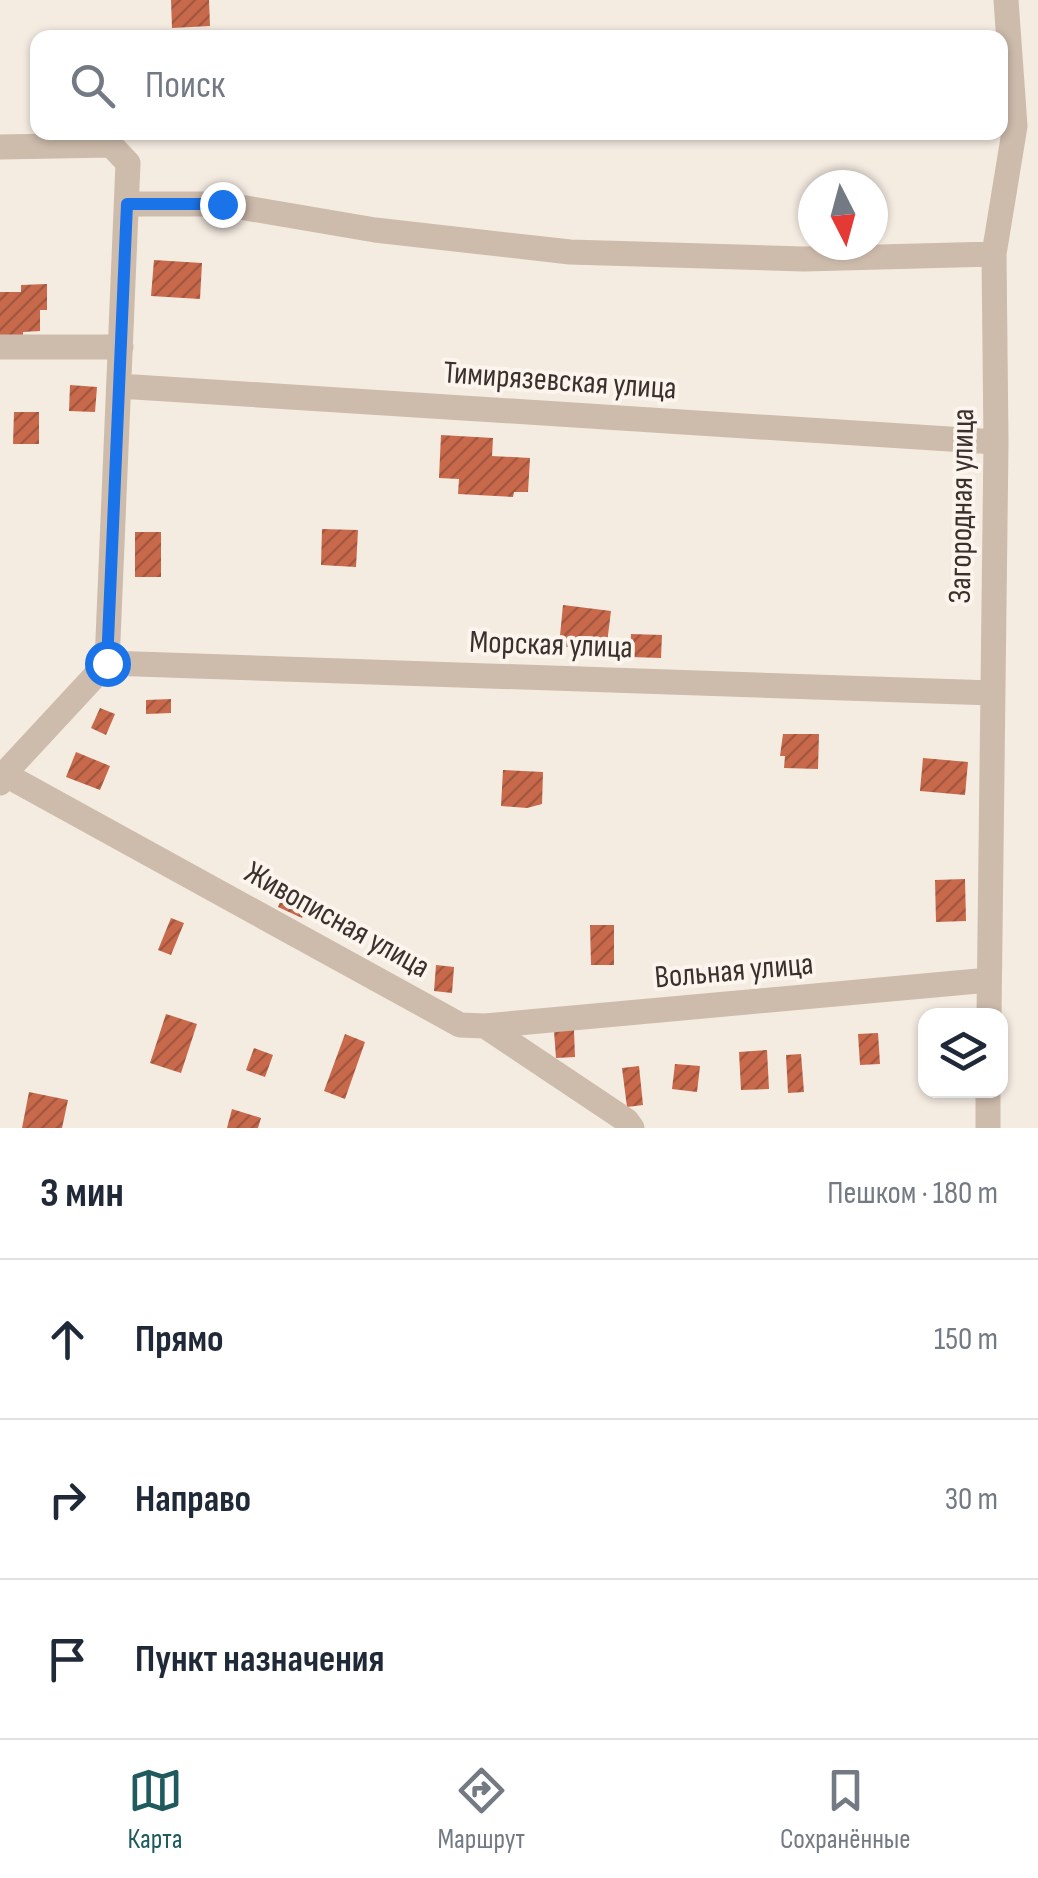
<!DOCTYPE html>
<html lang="ru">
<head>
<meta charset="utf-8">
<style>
	:root { --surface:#fff; --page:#f2f2f3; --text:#1f2937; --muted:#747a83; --line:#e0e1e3; --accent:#1f5a5e }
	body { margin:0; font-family:"Sofia Sans Condensed",sans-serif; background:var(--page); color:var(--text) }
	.controls { position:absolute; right:30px; bottom:30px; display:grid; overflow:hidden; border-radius:20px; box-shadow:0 2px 8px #0004 }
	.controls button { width:90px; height:90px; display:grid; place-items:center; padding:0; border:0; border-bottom:2px solid var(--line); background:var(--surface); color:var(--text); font:50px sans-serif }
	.compass { position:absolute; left:798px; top:170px; width:90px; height:90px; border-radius:50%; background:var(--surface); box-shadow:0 2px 8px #0004; rotate:174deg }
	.stop { position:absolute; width:30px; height:30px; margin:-22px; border:8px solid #1a73e8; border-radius:50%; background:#fff }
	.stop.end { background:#1a73e8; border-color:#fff; box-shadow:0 2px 10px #0008 }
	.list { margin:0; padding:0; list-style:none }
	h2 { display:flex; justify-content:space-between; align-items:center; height:130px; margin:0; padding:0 40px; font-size:42px }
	h2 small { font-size:32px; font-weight:400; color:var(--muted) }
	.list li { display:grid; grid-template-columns:65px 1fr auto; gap:30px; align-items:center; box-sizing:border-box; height:160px; padding:0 40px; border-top:2px solid var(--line) }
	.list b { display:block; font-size:38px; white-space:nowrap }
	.list em { font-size:32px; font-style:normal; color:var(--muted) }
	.icon { flex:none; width:55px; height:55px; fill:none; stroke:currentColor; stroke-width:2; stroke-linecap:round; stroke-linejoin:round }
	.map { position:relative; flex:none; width:1038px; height:1128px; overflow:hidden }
	.search { position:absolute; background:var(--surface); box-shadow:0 2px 8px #0004; left:30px; right:30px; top:30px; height:110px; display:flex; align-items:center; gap:25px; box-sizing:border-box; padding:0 35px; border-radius:20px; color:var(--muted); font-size:38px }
	.sheet { height:610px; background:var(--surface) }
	nav { display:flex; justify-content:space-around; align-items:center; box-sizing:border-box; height:140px; border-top:2px solid var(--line); background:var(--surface); font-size:28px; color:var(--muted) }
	nav a { display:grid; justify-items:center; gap:5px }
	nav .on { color:var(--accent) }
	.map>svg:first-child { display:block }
	.building { fill:url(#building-hatch) }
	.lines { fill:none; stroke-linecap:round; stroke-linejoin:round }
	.minor { stroke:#cdbbac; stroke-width:25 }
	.route { stroke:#1a73e8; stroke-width:12 }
	.labels { text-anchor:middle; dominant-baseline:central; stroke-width:8; stroke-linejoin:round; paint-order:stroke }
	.street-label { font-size:32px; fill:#3b302b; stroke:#fbf5ee }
</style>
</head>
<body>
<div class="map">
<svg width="1038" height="1128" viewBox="0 0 1038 1128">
	<defs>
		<pattern id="building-hatch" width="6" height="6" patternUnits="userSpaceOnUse" patternTransform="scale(2.5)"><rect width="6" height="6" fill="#c8694b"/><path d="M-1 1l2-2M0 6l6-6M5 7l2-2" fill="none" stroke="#a4573f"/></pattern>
	</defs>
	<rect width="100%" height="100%" fill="#f4ebe1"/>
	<path class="building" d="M171 0H209L210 26 172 28Z
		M154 260 202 263 200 299 151 296Z
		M47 284V310H40V331L23 332V340H0V292H21V285Z
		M70 385 97 387 95 412 69 411Z
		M14 412H39V444H13Z
		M441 435 493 438 492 456 530 458 528 492H514L513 497 458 494 459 479 439 478Z
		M322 529 358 530 356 567 321 565Z
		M135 532H161V577H135Z
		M563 605 611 611 606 651 559 646Z
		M631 634 662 635 661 658 630 657Z
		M171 699V713L146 714V700Z
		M100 708 115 714 106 735 91 728Z
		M783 734H819L818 769 784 768 785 756H780Z
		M76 752 110 766 100 790 66 777Z
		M923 758 968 762 965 795 920 791Z
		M503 770 543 772 542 804 527 808 501 806Z
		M965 879 966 921 936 922 935 880Z
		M286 888 310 899 302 918 278 907Z
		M171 918 184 923 171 955 158 950Z
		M590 925H614V965H591Z
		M436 965 454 967 452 993 434 991Z
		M166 1014 197 1024 181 1073 150 1063Z
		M574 1030 575 1057 556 1058 554 1031Z
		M878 1033 880 1064 860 1065 858 1034Z
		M345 1034 365 1042 345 1099 324 1091Z
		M254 1048 273 1055 265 1077 246 1070Z
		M767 1050 769 1089 741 1090 739 1052Z
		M801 1054 804 1092 788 1093 786 1055Z
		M675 1064 700 1066 697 1092 672 1089Z
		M639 1066 643 1105 627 1107 622 1068Z
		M29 1092 68 1100 62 1128H22Z
		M232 1109 261 1118 258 1128H227Z"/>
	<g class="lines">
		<path class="minor" d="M0 147 111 145 128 163 107 663 4 774 0 783
			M127 204H222L375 230 570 252 804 259 994 254
			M0 347H121
			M119 386 996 442
			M107 663 993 693
			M4 774 460 1025 485 1026 989 980
			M989 1016 996 442 994 254 1015 126 1006 0
			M485 1026 627 1121 632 1128
			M988 1128V1090"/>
	</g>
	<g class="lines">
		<path class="route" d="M107 663 127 204H222"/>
	</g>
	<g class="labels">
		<g class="street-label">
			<text transform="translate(560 381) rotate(4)">Тимирязевская улица</text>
			<text transform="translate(962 506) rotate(-89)">Загородная улица</text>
			<text transform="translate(551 645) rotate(2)">Морская улица</text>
			<text transform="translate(337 920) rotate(29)">Живописная улица</text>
			<text transform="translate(734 971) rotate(-5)">Вольная улица</text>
		</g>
	</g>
</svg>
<div class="controls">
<button><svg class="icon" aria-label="layers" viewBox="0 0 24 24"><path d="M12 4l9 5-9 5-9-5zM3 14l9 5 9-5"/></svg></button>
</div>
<svg class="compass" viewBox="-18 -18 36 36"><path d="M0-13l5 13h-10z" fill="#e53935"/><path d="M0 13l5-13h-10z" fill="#747a83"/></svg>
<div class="stop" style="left:107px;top:663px"></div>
<div class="stop end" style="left:222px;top:204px"></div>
<div class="search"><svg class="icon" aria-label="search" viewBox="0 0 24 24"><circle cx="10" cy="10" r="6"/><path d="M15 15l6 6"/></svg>Поиск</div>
</div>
<section class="sheet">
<h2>3 мин<small>Пешком · 180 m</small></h2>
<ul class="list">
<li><svg class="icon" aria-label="ahead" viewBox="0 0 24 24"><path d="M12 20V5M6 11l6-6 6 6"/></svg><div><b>Прямо</b></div><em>150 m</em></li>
<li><svg class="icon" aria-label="right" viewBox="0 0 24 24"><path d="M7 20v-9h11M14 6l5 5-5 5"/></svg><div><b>Направо</b></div><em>30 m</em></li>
<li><svg class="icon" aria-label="arrive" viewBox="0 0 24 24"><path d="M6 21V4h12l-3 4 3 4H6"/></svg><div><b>Пункт назначения</b></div></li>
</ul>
</section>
<nav>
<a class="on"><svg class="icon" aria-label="map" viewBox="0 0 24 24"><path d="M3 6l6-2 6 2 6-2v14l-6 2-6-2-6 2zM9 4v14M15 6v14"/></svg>Карта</a>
<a><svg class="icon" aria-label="directions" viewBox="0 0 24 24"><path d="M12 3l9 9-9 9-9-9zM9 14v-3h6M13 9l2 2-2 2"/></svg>Маршрут</a>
<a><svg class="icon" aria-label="saved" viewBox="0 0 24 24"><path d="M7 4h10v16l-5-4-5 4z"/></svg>Сохранённые</a>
</nav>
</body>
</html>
